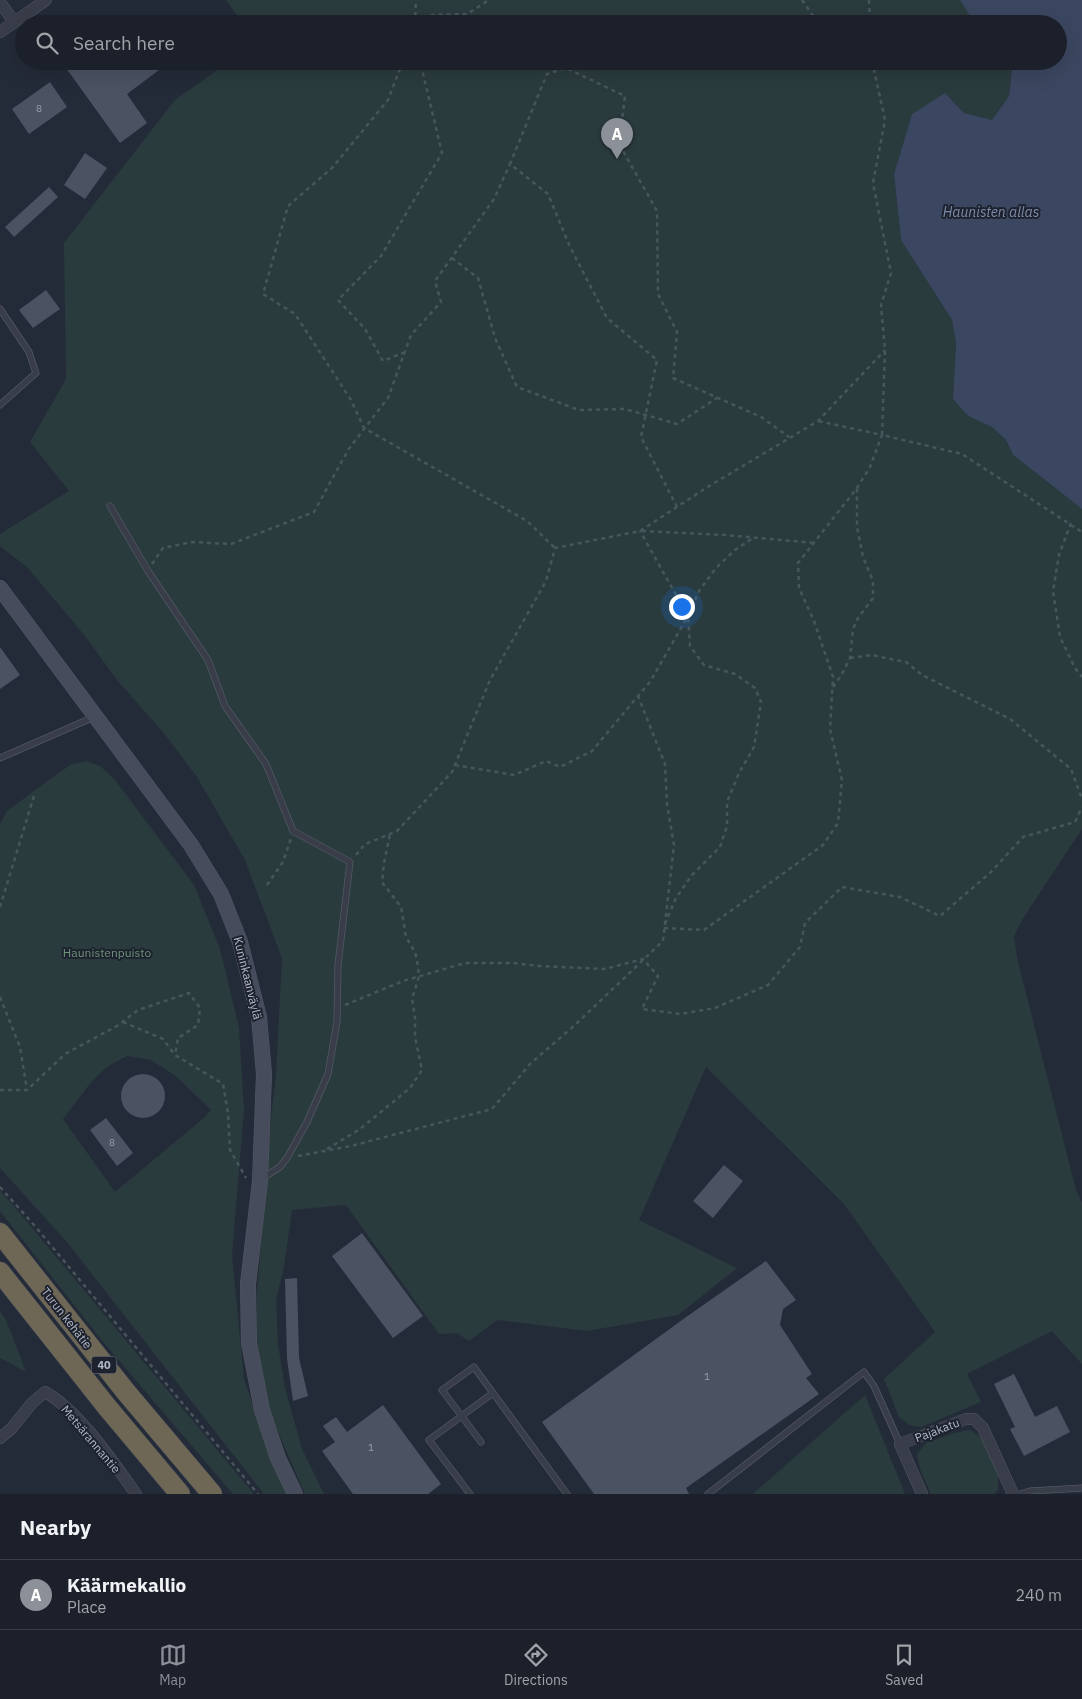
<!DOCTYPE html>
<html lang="en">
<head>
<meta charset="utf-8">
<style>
	:root { --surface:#1b202a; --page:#282d36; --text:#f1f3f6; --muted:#a0a3a8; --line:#393e47; --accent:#8c9099 }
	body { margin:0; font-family:"IBM Plex Sans",sans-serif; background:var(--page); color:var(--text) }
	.you { position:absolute; left:681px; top:606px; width:18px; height:18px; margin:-12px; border:4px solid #fff; border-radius:50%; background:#1a73e8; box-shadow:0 0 0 8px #1a73e833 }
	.badge { display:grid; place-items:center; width:32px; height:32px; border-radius:50%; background:var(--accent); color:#fff; font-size:16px; font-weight:700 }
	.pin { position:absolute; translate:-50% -41px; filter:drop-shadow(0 1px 2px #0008) }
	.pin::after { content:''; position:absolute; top:26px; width:18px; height:15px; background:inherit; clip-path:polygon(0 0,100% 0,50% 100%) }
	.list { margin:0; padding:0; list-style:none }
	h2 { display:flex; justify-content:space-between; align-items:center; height:65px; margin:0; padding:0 20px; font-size:21px }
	h2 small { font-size:16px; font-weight:400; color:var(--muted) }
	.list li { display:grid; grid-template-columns:32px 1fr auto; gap:15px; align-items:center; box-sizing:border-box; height:70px; padding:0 20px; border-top:1px solid var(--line) }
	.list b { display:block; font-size:19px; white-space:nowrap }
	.list p { margin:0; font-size:16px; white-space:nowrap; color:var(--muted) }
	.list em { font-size:16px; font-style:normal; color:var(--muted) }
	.icon { flex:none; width:28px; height:28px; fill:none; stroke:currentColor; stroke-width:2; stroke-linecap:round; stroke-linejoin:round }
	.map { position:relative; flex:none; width:1082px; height:1494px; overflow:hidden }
	.search { position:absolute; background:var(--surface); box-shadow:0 5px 20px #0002; left:15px; right:15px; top:15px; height:55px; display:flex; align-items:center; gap:12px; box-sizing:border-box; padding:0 18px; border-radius:28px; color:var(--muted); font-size:19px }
	.sheet { height:135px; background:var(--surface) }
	nav { display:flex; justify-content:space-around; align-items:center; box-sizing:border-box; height:70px; border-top:1px solid var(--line); background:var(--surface); font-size:14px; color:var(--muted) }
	nav a { display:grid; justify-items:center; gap:2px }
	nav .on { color:var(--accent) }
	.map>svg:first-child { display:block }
	.green { fill:#2a3b3e; fill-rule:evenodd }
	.water { fill:#3b4760 }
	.building { fill:#4b5262 }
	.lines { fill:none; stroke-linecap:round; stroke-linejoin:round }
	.lane-casing { stroke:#535864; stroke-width:7 }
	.street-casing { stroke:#535864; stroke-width:12 }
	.secondary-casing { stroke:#535864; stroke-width:16 }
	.highway-casing { stroke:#434854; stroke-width:21 }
	.path { stroke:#48565b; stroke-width:2.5; stroke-dasharray:4 4; stroke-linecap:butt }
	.lane { stroke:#383d49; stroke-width:5.5 }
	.street { stroke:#383d49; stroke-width:11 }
	.secondary { stroke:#464c5c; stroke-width:15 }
	.highway { stroke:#6e6755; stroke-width:20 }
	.labels { text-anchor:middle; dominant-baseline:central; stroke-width:4; stroke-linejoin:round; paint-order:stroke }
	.number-label { font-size:10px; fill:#999eac }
	.shield { fill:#1d222e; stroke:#868b98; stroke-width:1 }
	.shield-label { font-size:11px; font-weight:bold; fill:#b3b8c5 }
	.park-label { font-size:12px; fill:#6c9479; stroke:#1d222e }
	.street-label { font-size:12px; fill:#b3b8c5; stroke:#1d222e }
	.water-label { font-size:14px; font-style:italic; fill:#7d8caa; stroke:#1d222e }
</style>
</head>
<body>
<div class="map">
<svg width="1082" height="1494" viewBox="0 0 1082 1494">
	<rect width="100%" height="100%" fill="#242b38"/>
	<path class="green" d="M226 0H960L975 24H243Z
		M230 61H1007L1012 67 1009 96 992 120 964 113 945 93 912 114 894 174 901 240 952 320 956 343 953 399 968 416 992 427 1006 440 1013 455 1082 509V829L1022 920 1014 936 1017 958 1076 1190 1082 1203V1364L1052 1331 967 1374 981 1402 921 1427 909 1425 899 1417 884 1379 935 1332 844 1204 706 1067 639 1220 737 1268 678 1315 587 1331 497 1320 469 1341 457 1333 439 1334 346 1205 292 1210 284 1267 276 1300 278 1344 285 1388 302 1449 324 1494H305L275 1425 263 1386 257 1338V1292L271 1117 276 1076 282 958 245 860 197 777 163 732 117 680 85 636 27 567 0 546V534L69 491 30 442 66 379 64 243 175 100Z
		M86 761 100 766 115 780 194 885 220 949 239 1028 244 1110 232 1255 244 1379 274 1468 287 1494H264L67 1242 0 1168V824L7 811 49 780 70 765ZM127 1056 151 1060 176 1076 211 1110 205 1117 115 1192 63 1119 92 1081 108 1066Z
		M0 1190 28 1223 254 1494H233L104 1343 0 1211Z
		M0 1311 6 1320 26 1372 0 1358Z
		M865 1395 905 1494H753Z
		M970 1430 983 1438 998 1472V1490L994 1494H931L920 1469 917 1454 926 1443 954 1433Z"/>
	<path class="water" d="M960 0H1082V509L1013 455 1006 440 992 427 968 416 953 399 956 343 952 320 901 240 894 174 912 114 945 93 964 113 992 120 1009 96 1012 68 1007 61H1058V24H975Z"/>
	<path class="building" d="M76 61H171L127 94 147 123 120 143 66 68Z
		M50 82 67 107 29 134 12 109Z
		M85 153 107 168 85 199 64 185Z
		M49 187 58 197 14 237 5 227Z
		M46 290 60 309 33 328 19 310Z
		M0 647 20 675 0 689Z
		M121 1096a22 22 0 1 1 44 0a22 22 0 1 1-44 0Z
		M106 1118 133 1153 117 1166 90 1130Z
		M724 1165 743 1181 713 1218 693 1201Z
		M362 1233 423 1316 393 1338 332 1256Z
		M766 1261 796 1300 783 1309 780 1325 812 1374 806 1378 819 1394 686 1488 689 1494H594L542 1422 682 1320Z
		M297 1278 299 1358 308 1396 293 1401 287 1359 285 1279Z
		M1014 1374 1035 1417 1057 1406 1070 1432 1024 1456 1010 1429 1015 1427 994 1384Z
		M383 1405 441 1484 428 1494H353L322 1451 335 1442 323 1426 336 1417 347 1432Z"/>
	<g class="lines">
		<defs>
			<path id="lane" d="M0 309 29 352 36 373 0 405
				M110 506 148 571 208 660 225 706 266 764 293 831 350 862 338 965 337 1022 328 1074 307 1122 287 1158 280 1167 261 1179
				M0 758 94 717
				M481 1442 442 1390 474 1367 493 1393
				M470 1494 429 1440 493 1393 567 1494
				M708 1494 864 1372 874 1386 900 1444
				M1020 1494 1030 1491 1082 1488"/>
			<path id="street" d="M0 2 14 22
				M0 32 46 0
				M0 1438 11 1429 32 1403 45 1392C79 1411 113 1462 136 1494
				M922 1494 900 1444 966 1419H974L983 1428 1013 1494"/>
			<path id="secondary" d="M0 588 191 845 221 894 240 942 259 1017 264 1074 260 1181 248 1284 249 1343 262 1410 278 1458 295 1494"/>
			<path id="highway" d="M0 1233 126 1392 212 1494
				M0 1272 107 1407 180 1494"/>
		</defs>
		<use href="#lane" class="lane-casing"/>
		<use href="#street" class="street-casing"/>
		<use href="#secondary" class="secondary-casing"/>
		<use href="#highway" class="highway-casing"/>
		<path class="path" d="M802 0 816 20 822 24
			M869 0 870 24
			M415 19 433 15 467 14 489 0
			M415 24 416 0
			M403 61 388 100 332 168 288 206 263 294 295 314 351 400 364 428 527 521 555 548
			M872 61 885 120 873 183 891 273 881 305 885 350 882 435 962 454 1082 532
			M452 258 478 278 495 338 517 387 579 410 625 409 677 424 717 398
			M405 352 383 361 365 329 338 300 381 256 442 153 420 61
			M677 507 641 437 657 360 607 318 570 247 548 194 510 164 547 74 566 68 625 96 619 144 657 211 658 294 677 332 673 378 761 417 789 437
			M1071 523 1059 555 1053 591 1060 637 1075 668 1082 677
			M642 531 725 535 815 543
			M152 564 163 548 192 542 231 544 314 512 348 450 388 398 411 335 441 302 435 281 494 199 510 164
			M850 658 871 655 906 662 922 675 1010 719 1071 769 1082 799
			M833 687 842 674 850 658 853 629 858 618 873 598V581L863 557 857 527V488
			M455 765 514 775 546 761 560 767 592 751 638 696 650 682 688 616 640 531
			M356 855 365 844 397 831 452 772 490 680 546 581 555 548 640 531 706 488 818 421 885 350
			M267 885 283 862 291 838
			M0 907 34 796
			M665 924 676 898 692 875 720 847 727 826V802L739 773 754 747 761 702 755 688 735 674 704 665 690 646 688 616 699 591 716 568 735 550 753 538
			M664 928 704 930 823 845 838 823 842 780 830 729 833 677 814 621 799 588 798 563 857 488 870 467 882 435 818 421
			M0 997 20 1047 27 1090
			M345 1005 403 981 465 963H514L539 966 605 969 643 959 658 976 642 1009 680 1014 715 1008 768 985 800 947 805 923 842 887 900 897 940 916 991 872 1023 837 1075 822 1082 807
			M123 1022 163 1039 175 1055
			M0 1090H27L65 1054 117 1026 138 1010 189 993 200 1008 198 1025 178 1038 175 1055 223 1084 228 1114 230 1150 246 1178
			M327 1149 360 1129 410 1088 422 1070 415 1037V1017L412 999 419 976 417 960 415 952 406 937 401 907 382 882 384 863 390 834
			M298 1156 351 1146 492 1109 531 1063 575 1025 663 941 674 845 667 804 665 764 638 696
			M0 1187 34 1225 258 1494"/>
		<use href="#lane" class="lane"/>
		<use href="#street" class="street"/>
		<use href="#secondary" class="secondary"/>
		<use href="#highway" class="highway"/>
	</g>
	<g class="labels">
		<g class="number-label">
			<text x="39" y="108">8</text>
			<text x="112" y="1142">8</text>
			<text x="707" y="1376">1</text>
			<text x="371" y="1447">1</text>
		</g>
		<rect class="shield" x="91.5" y="1356.5" width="25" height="17" rx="4"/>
		<g class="shield-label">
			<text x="104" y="1365">40</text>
		</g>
		<g class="park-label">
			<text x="107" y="952">Haunistenpuisto</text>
		</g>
		<g class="street-label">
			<text transform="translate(248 978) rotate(76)">Kuninkaanväylä</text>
			<text transform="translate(67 1318) rotate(52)">Turun kehätie</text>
			<text transform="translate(937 1430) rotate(-21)">Pajakatu</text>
			<text transform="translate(91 1439) rotate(50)">Metsärannantie</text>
		</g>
		<g class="water-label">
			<text x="991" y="212">Haunisten allas</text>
		</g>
	</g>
</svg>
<div class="you"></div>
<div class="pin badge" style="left:617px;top:159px">A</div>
<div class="search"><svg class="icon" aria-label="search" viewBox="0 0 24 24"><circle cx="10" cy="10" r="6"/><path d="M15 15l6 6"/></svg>Search here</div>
</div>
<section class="sheet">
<h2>Nearby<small></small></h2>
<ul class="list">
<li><span class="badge">A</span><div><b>Käärmekallio</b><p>Place</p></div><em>240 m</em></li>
</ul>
</section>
<nav>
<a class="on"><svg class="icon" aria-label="map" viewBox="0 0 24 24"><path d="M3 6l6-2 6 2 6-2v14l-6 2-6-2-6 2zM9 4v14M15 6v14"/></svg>Map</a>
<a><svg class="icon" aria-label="directions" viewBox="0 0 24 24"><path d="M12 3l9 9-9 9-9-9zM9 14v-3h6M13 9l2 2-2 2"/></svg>Directions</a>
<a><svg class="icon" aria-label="saved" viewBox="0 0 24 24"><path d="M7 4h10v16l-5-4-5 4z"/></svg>Saved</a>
</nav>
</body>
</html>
